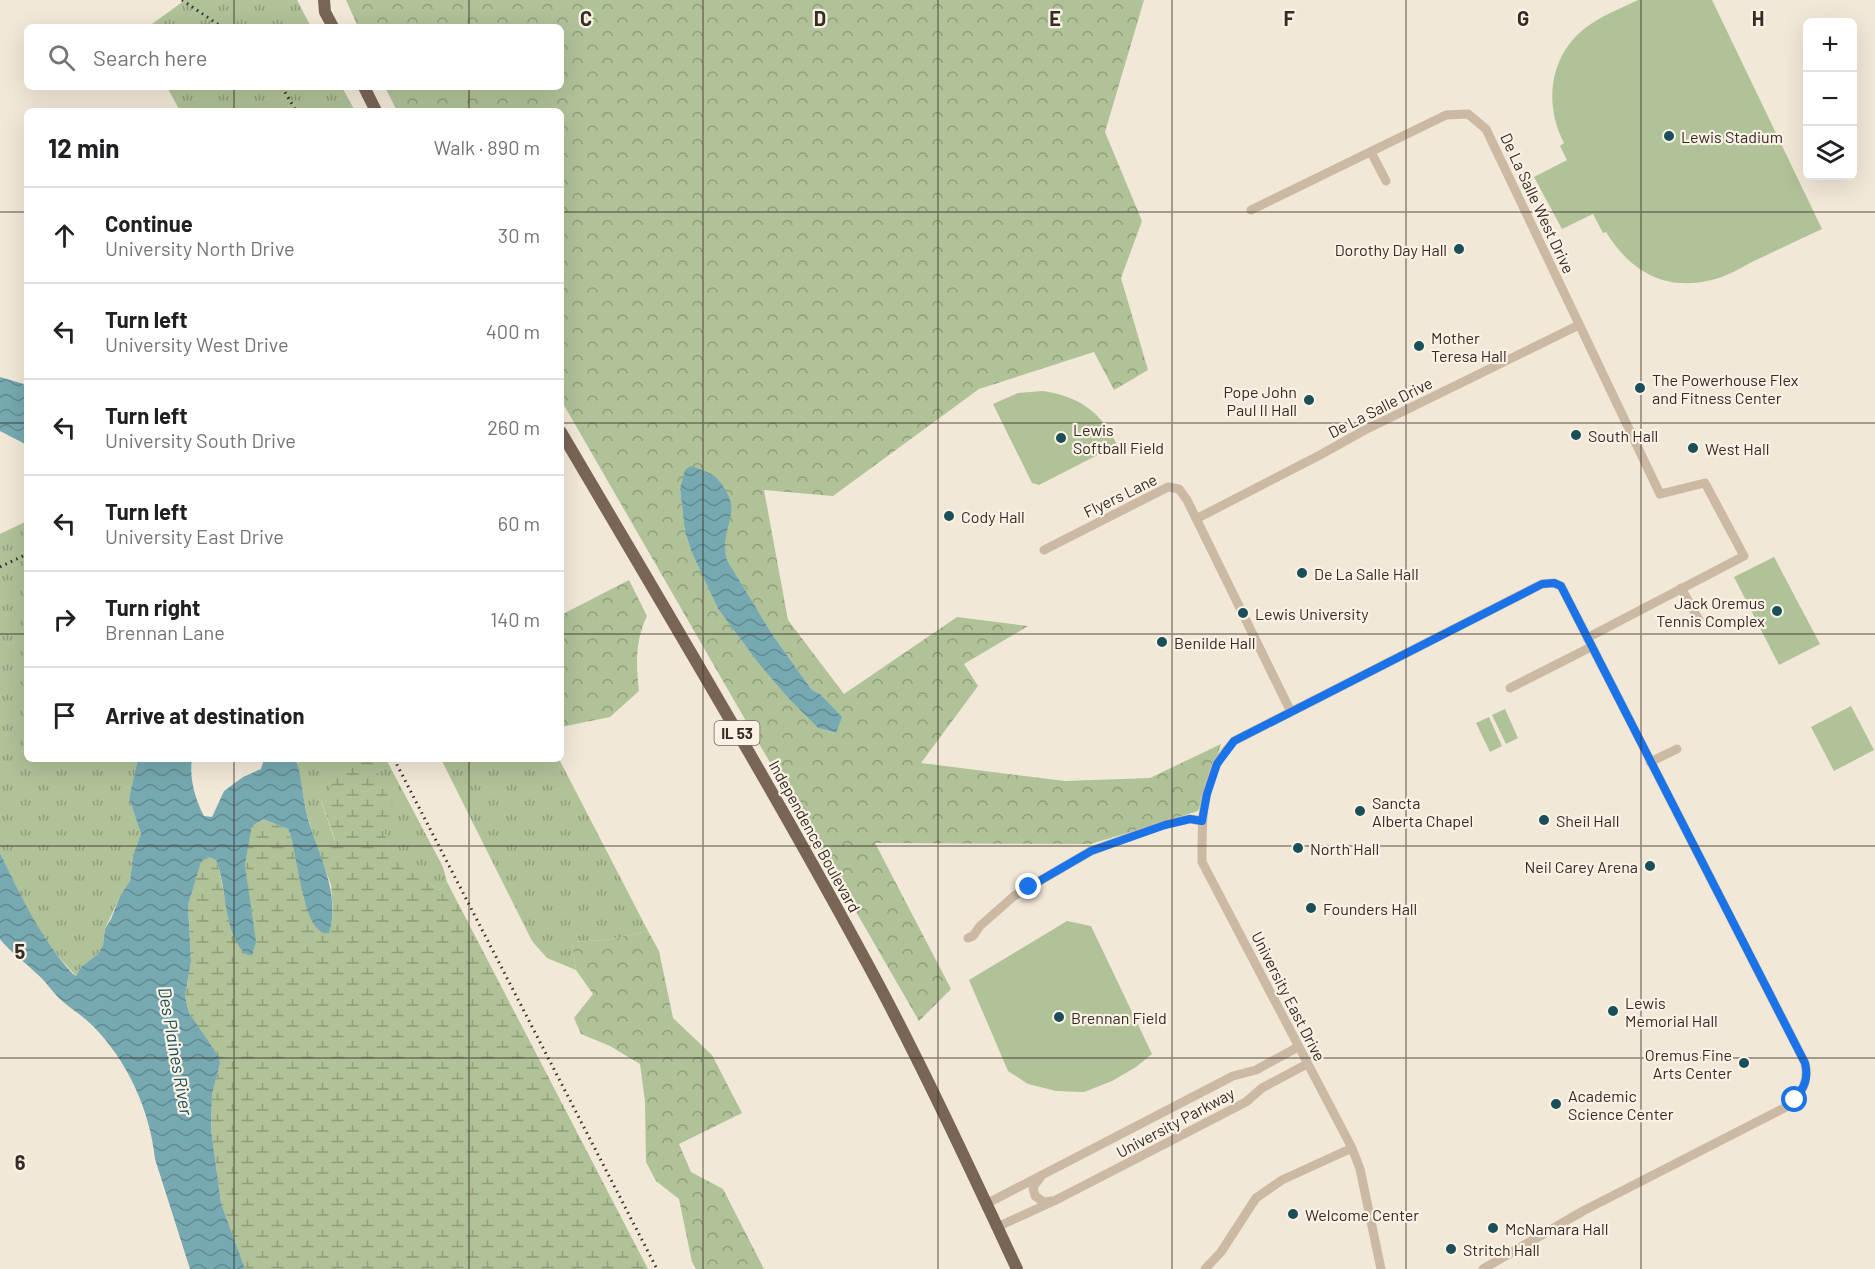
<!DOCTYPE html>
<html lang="en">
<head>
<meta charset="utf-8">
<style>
	:root { --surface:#fff; --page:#f6f6f6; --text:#202124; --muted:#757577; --line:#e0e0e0 }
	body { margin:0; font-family:Barlow,sans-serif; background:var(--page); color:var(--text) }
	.controls { position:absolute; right:18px; top:18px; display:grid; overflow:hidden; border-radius:9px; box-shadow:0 6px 24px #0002 }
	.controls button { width:54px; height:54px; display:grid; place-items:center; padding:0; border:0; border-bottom:2px solid var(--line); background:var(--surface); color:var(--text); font:30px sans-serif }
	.stop { position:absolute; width:18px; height:18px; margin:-14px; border:4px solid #1a73e8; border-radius:50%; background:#fff }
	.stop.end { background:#1a73e8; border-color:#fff; box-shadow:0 2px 6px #0008 }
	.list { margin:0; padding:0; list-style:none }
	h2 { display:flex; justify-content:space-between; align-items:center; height:78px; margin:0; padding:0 24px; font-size:26px }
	h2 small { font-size:20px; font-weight:400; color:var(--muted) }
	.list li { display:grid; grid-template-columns:39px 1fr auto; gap:18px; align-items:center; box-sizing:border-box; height:96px; padding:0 24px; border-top:2px solid var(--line) }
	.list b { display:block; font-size:22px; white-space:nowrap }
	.list p { margin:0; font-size:20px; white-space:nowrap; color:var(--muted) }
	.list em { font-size:20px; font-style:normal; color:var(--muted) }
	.icon { flex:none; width:33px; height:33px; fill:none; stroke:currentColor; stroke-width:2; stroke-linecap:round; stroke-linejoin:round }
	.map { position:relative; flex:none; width:1875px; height:1269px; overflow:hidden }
	.search { position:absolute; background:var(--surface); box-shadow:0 6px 24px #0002; left:24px; top:24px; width:540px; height:66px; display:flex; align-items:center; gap:15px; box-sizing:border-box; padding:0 21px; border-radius:9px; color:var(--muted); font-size:22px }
	.panel { position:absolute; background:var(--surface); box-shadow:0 6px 24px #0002; left:24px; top:108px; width:540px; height:654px; border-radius:9px }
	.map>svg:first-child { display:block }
	.grass { fill:url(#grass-tufts) }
	.forest { fill:url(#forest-crowns); fill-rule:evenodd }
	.wetland { fill:url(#wetland-marsh) }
	.park { fill:#b0c298 }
	.water { fill:url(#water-waves) }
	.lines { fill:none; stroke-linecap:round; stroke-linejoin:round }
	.minor { stroke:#cbb9a4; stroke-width:9 }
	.major { stroke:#796556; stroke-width:12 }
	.rail { stroke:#362c26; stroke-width:3; stroke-dasharray:1.5 4.5; stroke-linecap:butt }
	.route { stroke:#1a73e8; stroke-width:8 }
	.grid { fill:none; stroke:#362c26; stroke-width:1.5; stroke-opacity:0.55 }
	.poi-dot { fill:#1a4f59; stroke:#faf2e5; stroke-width:2 }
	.labels { text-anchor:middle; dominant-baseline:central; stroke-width:4.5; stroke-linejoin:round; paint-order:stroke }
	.shield { fill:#faf2e5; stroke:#71675f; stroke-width:1.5 }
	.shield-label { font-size:15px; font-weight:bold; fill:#362c26 }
	.poi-label { font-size:16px; fill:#362c26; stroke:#faf2e5; text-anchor:start }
	.street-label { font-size:16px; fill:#362c26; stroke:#faf2e5 }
	.water-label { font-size:18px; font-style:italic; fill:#1a4f59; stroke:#faf2e5 }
	.grid-label { font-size:20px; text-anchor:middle; font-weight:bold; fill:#362c26; stroke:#faf2e5; stroke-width:4.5; stroke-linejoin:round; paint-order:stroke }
</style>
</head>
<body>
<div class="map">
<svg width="1875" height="1269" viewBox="0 0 1875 1269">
	<defs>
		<pattern id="grass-tufts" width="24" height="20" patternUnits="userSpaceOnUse" patternTransform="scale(1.5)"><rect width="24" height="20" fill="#b0c298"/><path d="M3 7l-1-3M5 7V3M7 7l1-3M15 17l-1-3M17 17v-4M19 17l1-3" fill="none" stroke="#909e7c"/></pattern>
		<pattern id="forest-crowns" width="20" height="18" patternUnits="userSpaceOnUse" patternTransform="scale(1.5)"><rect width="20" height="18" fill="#b0c298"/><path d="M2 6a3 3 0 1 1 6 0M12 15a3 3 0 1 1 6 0" fill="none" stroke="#909e7c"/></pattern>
		<pattern id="wetland-marsh" width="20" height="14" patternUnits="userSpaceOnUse" patternTransform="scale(1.5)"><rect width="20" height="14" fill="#b0c298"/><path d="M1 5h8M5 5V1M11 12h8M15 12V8" fill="none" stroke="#909e7c"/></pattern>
		<pattern id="water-waves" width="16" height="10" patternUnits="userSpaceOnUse" patternTransform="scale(1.5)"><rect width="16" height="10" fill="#76a9b1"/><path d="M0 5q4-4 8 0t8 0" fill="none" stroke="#628a90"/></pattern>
	</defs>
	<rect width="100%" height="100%" fill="#f2e8d8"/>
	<path class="grass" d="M185 0H297L311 27H148Z
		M167 87H342L355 111H180Z
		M27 521V759H138L129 798 141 834 133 855 130 881 120 896 105 929 103 945 98 954 81 967 76 976 49 946 27 909 0 853V534Z
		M301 759H386L443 867 447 882 439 890 390 856 384 829 330 794 321 801 335 841 318 849 307 815 297 764Z
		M441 759H559L648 931 606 940 572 942 576 970 547 958 532 941Z"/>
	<path class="forest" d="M346 0H1144L1105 132 1142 221 1121 278 1148 370 1114 390 1094 352 979 389 833 496 764 490 788 620 844 694 957 617 1028 626 964 664 978 686 921 763 1065 781 1150 778 1221 744 1198 811 1091 844 875 843 951 989 919 1021 561 400V111H397L385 87H561V27H358ZM680 489 724 539V546L727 560 772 634 812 690 820 694 841 717 835 733 818 728 789 699 759 664 718 609 692 553 685 532Z
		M629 580 647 616C635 641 636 664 639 691L610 717 561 727V615Z
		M648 931 659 951 673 1018 712 1055 742 1113 679 1144 691 1172 723 1189 764 1269H696L692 1262 679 1199 656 1181 646 1162 645 1102 640 1064 610 1046 581 1034 574 1018 593 994 576 970 572 942 606 940Z"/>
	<path class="wetland" d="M372 761 394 809 384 829 390 855 439 890 447 882 648 1269H245L221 1203 211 1129 212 1094 220 1064 189 1013 185 996 191 961 188 905 201 861 208 857 216 860 219 869 230 924 253 928 245 865 252 825 263 819 288 829 296 856 304 900 331 924 333 911 331 885 318 849 335 840 321 800 330 794C333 764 346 766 372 761Z"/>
	<path class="park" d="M1638 0H1712L1822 229C1800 239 1778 250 1756 260 1744 266 1731 274 1719 278 1669 293 1633 275 1606 232L1603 233 1593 214 1562 229 1534 177 1567 160 1560 146 1564 143C1544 105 1549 57 1584 29 1600 16 1620 9 1638 0Z
		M1042 391C1078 396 1101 411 1117 445L1039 485 1032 483 993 404 1018 393Z
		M1774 557 1820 644 1779 665 1734 577Z
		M1851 706 1874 750 1834 771 1811 727Z
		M1505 709 1518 738 1506 744 1492 715Z
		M1489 717 1502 746 1490 752 1476 723Z
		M1067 921 1091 926 1152 1054 1136 1067 1112 1081 1084 1092 1056 1091 1028 1084 1008 1071 969 980Z"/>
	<path class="water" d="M0 377 27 385V445L0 431Z
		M691 466C697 468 703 470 709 473 721 479 734 499 731 513 728 532 722 540 727 560L772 634 799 672 812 690 820 694 842 717 836 733 818 728 789 699 759 664 718 609 692 553 685 532 680 489 685 470Z
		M138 759H192C189 777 195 799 204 816L212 817 224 791 243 777 261 769 264 759H296C302 779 303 800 308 819 319 856 341 894 329 933 325 933 323 934 320 931 301 917 298 853 288 829L263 819 252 826 245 865 256 942 252 955 245 954C222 928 228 890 216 860L208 857 201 862 188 905 191 961 185 996 189 1013 219 1057 220 1064 212 1094 211 1129 221 1203 245 1269H190L155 1159C150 1110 127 1060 92 1025 83 1016 71 1009 61 1000 52 992 46 981 36 973 24 961 11 953 0 939V853C21 896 40 938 73 974L76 976 81 967 98 954 103 945 105 929 111 919 120 896 130 881 133 855 141 834 129 798Z"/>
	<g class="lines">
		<path class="minor" d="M1371 152 1386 181
			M1251 210 1446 115 1468 114 1486 129 1660 494 1705 483 1744 556 1587 638
			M1196 519 1320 455 1363 431 1579 325
			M1044 550 1168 487 1179 489 1187 500 1291 712
			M1681 588 1699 620
			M1510 688 1591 647
			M1650 762 1677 749
			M968 938 973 936 980 926 1014 896 1091 851 1165 824 1190 819 1202 821
			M1040 1178 1033 1187 1035 1196 1044 1202 1052 1201
			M986 1204 1233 1076 1256 1070 1298 1047
			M997 1227 1054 1201 1246 1102 1262 1088 1307 1064
			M1205 1269 1221 1252 1256 1198 1282 1180 1352 1148
			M1381 1269 1360 1169 1352 1148 1202 862C1202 829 1201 793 1217 763 1221 755 1229 748 1234 741L1542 584 1554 583 1561 586 1805 1063C1809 1082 1802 1094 1788 1106L1583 1211 1483 1269"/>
		<path class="major" d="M324 0 325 12 333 27
			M364 87 376 111
			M561 432C669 616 780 800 881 989 929 1080 973 1175 1017 1269"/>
		<path class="rail" d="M182 0 222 27
			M282 87 296 111
			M0 567 27 554
			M394 759 657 1269"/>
	</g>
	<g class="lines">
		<path class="route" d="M1029 887 1091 851 1165 825 1190 819 1202 821 1207 794 1217 764 1234 741 1542 584 1554 583 1561 586 1805 1063C1809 1079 1804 1087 1795 1100"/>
	</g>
	<path class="grid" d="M234 0V27M469 0V27M703 0V1269M938 0V1269M1172 0V1269M1406 0V1269M1641 0V1269M234 87V111M469 87V111M0 212H27M561 212H1875M0 423H27M561 423H1875M0 634H27M561 634H1875M234 759V1269M469 759V1269M0 846H1875M0 1058H1875"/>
	<g class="poi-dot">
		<circle cx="1669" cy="136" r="6"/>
		<circle cx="1459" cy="249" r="6"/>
		<circle cx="1419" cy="346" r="6"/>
		<circle cx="1640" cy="388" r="6"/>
		<circle cx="1309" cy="400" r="6"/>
		<circle cx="1576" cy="435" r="6"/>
		<circle cx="1061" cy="438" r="6"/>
		<circle cx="1693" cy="448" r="6"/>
		<circle cx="949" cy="516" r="6"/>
		<circle cx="1302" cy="573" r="6"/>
		<circle cx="1777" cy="611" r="6"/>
		<circle cx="1243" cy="613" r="6"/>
		<circle cx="1162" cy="642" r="6"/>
		<circle cx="1360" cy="811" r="6"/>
		<circle cx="1544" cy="820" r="6"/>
		<circle cx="1298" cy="848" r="6"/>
		<circle cx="1650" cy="866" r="6"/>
		<circle cx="1311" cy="908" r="6"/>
		<circle cx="1613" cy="1011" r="6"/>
		<circle cx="1059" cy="1017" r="6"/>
		<circle cx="1744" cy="1063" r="6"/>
		<circle cx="1556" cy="1104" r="6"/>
		<circle cx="1293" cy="1214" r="6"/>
		<circle cx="1493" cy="1228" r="6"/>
		<circle cx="1451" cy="1249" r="6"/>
	</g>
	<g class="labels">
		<rect class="shield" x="714.5" y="721" width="45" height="24" rx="4.5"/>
		<g class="shield-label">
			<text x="737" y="733">IL 53</text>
		</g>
		<g class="poi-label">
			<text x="1681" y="136">Lewis Stadium</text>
			<text x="1447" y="249" text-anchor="end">Dorothy Day Hall</text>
			<text x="1431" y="337">Mother<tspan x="1431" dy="18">Teresa Hall</tspan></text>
			<text x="1652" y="379">The Powerhouse Flex<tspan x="1652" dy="18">and Fitness Center</tspan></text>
			<text x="1297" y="391" text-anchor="end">Pope John<tspan x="1297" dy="18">Paul II Hall</tspan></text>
			<text x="1073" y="429">Lewis<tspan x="1073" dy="18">Softball Field</tspan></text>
			<text x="1588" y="435">South Hall</text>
			<text x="1705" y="448">West Hall</text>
			<text x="961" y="516">Cody Hall</text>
			<text x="1314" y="573">De La Salle Hall</text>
			<text x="1765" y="602" text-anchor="end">Jack Oremus<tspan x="1765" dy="18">Tennis Complex</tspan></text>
			<text x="1255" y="613">Lewis University</text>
			<text x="1174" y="642">Benilde Hall</text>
			<text x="1372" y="802">Sancta<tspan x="1372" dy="18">Alberta Chapel</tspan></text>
			<text x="1556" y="820">Sheil Hall</text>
			<text x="1310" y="848">North Hall</text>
			<text x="1638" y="866" text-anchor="end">Neil Carey Arena</text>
			<text x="1323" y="908">Founders Hall</text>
			<text x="1625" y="1002">Lewis<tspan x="1625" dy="18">Memorial Hall</tspan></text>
			<text x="1071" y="1017">Brennan Field</text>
			<text x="1732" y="1054" text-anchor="end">Oremus Fine<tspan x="1732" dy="18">Arts Center</tspan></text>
			<text x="1568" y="1095">Academic<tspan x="1568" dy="18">Science Center</tspan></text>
			<text x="1305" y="1214">Welcome Center</text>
			<text x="1505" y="1228">McNamara Hall</text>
			<text x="1463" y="1249">Stritch Hall</text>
		</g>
		<g class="street-label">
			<text transform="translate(1538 203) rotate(65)">De La Salle West Drive</text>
			<text transform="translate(1380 407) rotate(-27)">De La Salle Drive</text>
			<text transform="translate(1120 495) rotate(-26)">Flyers Lane</text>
			<text transform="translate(815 836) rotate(61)">Independence Boulevard</text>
			<text transform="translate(1289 996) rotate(63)">University East Drive</text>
			<text transform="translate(1175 1122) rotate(-28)">University Parkway</text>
		</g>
		<g class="water-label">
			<text transform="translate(176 1051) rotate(80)">Des Plaines River</text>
		</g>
	</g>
	<g class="grid-label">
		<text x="586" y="26">C</text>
		<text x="820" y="26">D</text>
		<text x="1055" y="26">E</text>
		<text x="1289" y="26">F</text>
		<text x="1523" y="26">G</text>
		<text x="1758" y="26">H</text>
		<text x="20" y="959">5</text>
		<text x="20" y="1170">6</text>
	</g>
</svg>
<div class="controls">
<button>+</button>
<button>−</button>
<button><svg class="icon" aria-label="layers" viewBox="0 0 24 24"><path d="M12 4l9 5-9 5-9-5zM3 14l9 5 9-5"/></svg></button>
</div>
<div class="stop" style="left:1795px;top:1100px"></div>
<div class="stop end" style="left:1029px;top:887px"></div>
<div class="search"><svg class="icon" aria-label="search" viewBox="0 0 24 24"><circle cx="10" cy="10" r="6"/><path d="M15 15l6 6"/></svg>Search here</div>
<section class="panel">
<h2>12 min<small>Walk · 890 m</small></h2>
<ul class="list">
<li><svg class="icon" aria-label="ahead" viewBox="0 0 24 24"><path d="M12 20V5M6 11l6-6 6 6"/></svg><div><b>Continue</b><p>University North Drive</p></div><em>30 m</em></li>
<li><svg class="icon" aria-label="left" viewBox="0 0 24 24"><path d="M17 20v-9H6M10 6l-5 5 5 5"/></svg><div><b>Turn left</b><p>University West Drive</p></div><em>400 m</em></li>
<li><svg class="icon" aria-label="left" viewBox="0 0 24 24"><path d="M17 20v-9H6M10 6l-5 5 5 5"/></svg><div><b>Turn left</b><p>University South Drive</p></div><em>260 m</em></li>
<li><svg class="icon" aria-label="left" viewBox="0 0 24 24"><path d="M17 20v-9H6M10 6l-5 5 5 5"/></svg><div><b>Turn left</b><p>University East Drive</p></div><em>60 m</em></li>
<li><svg class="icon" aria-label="right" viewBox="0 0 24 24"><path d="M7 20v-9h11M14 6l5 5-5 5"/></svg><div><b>Turn right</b><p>Brennan Lane</p></div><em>140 m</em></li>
<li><svg class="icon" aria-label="arrive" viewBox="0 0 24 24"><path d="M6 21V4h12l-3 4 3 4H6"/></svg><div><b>Arrive at destination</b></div></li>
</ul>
</section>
</div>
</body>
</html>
